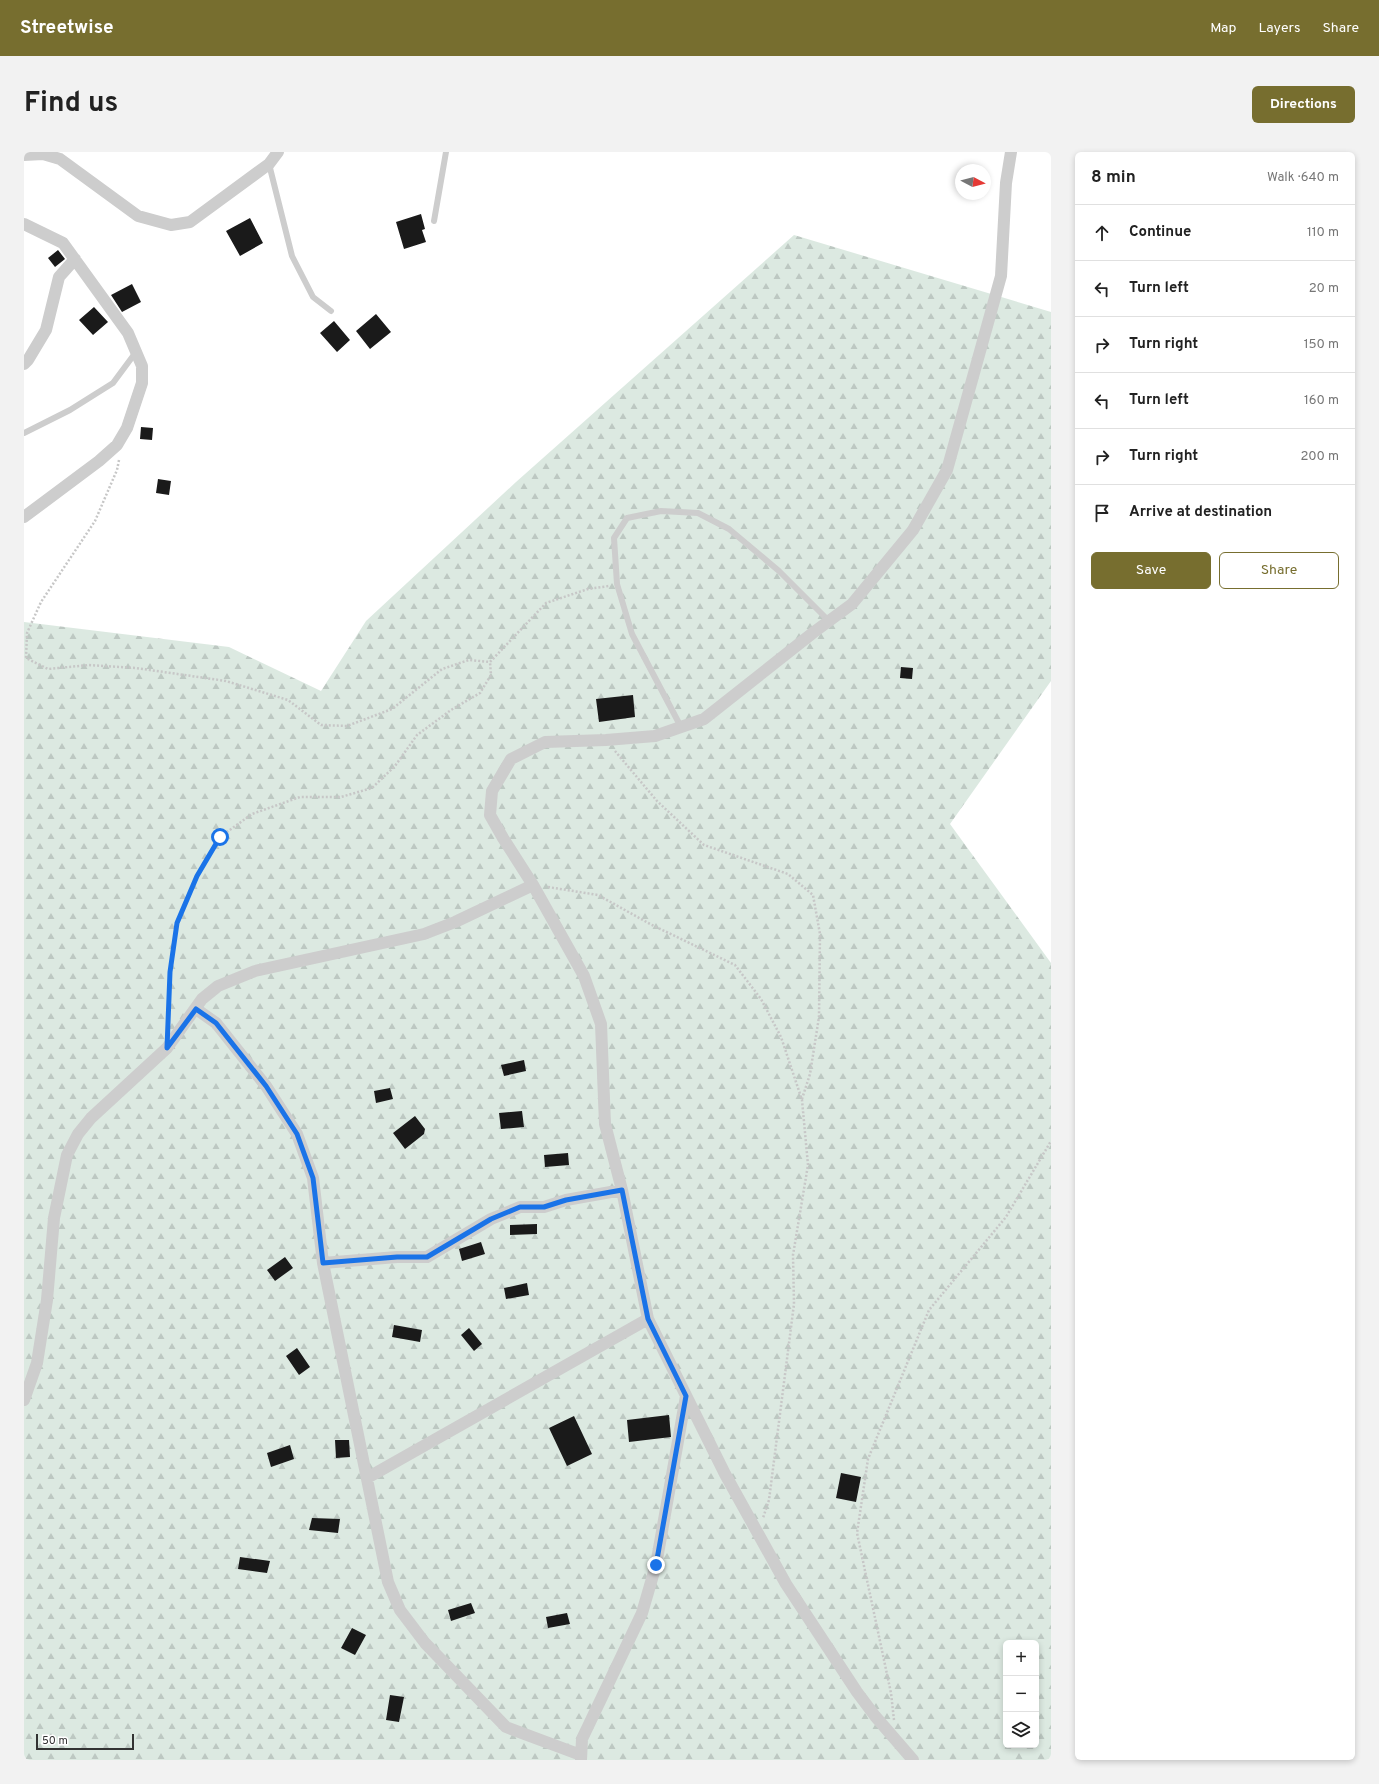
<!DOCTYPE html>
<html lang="en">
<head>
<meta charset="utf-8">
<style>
	:root { --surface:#fff; --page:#f2f2f2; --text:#222; --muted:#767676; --line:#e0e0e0; --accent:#776e2f }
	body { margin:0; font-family:Overpass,sans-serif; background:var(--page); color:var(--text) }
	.controls { position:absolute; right:12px; bottom:12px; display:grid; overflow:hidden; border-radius:6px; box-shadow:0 2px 6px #0003 }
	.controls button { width:36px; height:36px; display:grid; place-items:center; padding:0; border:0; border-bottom:1px solid var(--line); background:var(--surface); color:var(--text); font:20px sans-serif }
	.compass { position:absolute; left:931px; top:12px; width:36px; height:36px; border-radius:50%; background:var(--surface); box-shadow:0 2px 6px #0003; rotate:97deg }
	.scale { position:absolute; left:12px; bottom:10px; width:98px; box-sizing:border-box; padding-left:4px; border:2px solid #333; border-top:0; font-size:11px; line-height:14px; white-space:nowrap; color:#333; -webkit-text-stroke:3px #fff; paint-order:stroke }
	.stop { position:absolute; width:12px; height:12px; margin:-9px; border:3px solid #1a73e8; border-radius:50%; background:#fff }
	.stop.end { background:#1a73e8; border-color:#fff; box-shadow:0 1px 4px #0008 }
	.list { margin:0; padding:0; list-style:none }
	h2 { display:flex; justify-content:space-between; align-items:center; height:52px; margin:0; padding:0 16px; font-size:17px }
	h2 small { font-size:13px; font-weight:400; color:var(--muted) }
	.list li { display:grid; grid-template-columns:26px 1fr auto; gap:12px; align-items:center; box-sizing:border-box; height:56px; padding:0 16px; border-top:1px solid var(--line) }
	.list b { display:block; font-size:15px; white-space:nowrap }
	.list em { font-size:13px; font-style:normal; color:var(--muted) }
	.actions { display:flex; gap:8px; padding:12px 16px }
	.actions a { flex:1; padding:9px 0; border:1px solid var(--accent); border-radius:6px; text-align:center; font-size:14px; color:var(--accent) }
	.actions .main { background:var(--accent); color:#fff }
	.icon { flex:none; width:22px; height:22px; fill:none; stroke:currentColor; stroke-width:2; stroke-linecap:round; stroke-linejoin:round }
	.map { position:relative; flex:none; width:1027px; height:1608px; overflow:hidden; border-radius:6px }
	header { display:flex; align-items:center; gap:24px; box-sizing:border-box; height:56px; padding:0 20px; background:var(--accent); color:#fff }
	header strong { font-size:19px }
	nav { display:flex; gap:22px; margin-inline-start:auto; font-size:14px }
	.intro { display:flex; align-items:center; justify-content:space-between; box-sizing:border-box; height:96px; padding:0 24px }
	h1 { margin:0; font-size:28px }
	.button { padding:10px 18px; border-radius:6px; background:var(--accent); color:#fff; font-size:14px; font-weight:700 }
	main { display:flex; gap:24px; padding:0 24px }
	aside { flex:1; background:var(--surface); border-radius:6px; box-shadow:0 2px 6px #0003 }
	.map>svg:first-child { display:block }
	.forest { fill:url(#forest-firs); fill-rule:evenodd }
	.building { fill:#1a1a1a }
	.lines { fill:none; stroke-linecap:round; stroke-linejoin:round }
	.path { stroke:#c7c7c7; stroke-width:2.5; stroke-dasharray:2 2; stroke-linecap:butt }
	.lane { stroke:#cdcdcd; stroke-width:6 }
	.street { stroke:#cdcdcd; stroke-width:12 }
	.route { stroke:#1a73e8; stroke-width:5 }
</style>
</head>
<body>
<header>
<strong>Streetwise</strong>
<nav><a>Map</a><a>Layers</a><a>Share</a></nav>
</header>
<div class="intro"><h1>Find us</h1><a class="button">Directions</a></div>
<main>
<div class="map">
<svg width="1027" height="1608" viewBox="0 0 1027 1608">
	<defs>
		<pattern id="forest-firs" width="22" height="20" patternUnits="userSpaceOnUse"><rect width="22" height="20" fill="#dce9e1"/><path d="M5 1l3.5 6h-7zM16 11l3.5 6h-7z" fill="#bdc8c2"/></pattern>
	</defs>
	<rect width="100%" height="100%" fill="#fff"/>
	<path class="forest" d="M770 83 1027 160V529L926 672 1027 811V1608H0V470L205 495 297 539 342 469 492 330ZM982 1491H1012V1593H982Z"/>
	<path class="building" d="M397 62 401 77 398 78 402 90 380 97 372 70Z
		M226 66 239 91 216 104 202 79Z
		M34 98 41 107 31 115 24 106Z
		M108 132 117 150 98 160 87 143Z
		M70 155 84 170 69 183 55 168Z
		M352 162 367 180 346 197 332 179Z
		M310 169 326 188 313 200 296 181Z
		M117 275 129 276 128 288 116 287Z
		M134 327 147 329 145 343 132 341Z
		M877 515 889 516 888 527 876 526Z
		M609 543 611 565 575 570 572 547Z
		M500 908 502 919 480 924 477 913Z
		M366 936 369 947 352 951 350 939Z
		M498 959 500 975 477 977 475 961Z
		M391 964 401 977 400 982 381 997 369 981Z
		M544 1001 545 1013 521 1015 520 1003Z
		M513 1072V1082L486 1083V1073Z
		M457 1090 461 1102 438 1109 435 1097Z
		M261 1105 269 1116 251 1129 243 1118Z
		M503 1131 505 1143 482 1147 480 1136Z
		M370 1173 398 1178 396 1190 368 1185Z
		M445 1176 458 1192 450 1199 437 1183Z
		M273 1196 286 1215 275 1223 262 1204Z
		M645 1263 647 1285 605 1290 603 1268Z
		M550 1264 568 1302 543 1314 525 1276Z
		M311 1288H325L326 1305 312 1306Z
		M266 1293 270 1307 247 1315 243 1301Z
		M817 1321 837 1325 832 1350 812 1346Z
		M288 1366 316 1367 314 1381 285 1378Z
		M216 1405 246 1409 243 1421 214 1417Z
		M447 1451 451 1461 427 1469 424 1458Z
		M543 1461 546 1472 524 1476 522 1465Z
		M328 1476 342 1483 331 1503 317 1496Z
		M366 1543 380 1545 375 1570 362 1568Z"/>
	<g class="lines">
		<path class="path" d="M95 308 93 318 71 369 17 450 3 481 2 506 24 517 65 513 112 516 202 529 264 548 297 573 323 574 368 557 418 517 445 508 466 510 522 451 564 437 585 434
			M591 599 633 649 680 693 764 722 789 743 796 782 795 865 786 922 778 947
			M524 735 574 743 626 772 711 813 737 847 757 885 778 948 784 1013 769 1103 770 1152 745 1348 739 1366
			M144 874 146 820 153 771 173 724 196 685 228 662 276 645H317L348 636 371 614 393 583 427 558 456 541 467 523 466 510
			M870 1568 867 1541 833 1381 844 1307 905 1158 982 1065 1027 989"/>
		<path class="lane" d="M245 12 268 104 289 145 307 159
			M410 69 422 0
			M0 281 46 258 89 231 112 200
			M657 575 608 482 593 432 590 386 603 366 637 359 674 361 705 377 755 419 805 469"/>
		<path class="street" d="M0 3 19 2 36 7 114 64 147 73 166 70 245 12 254 0
			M0 72 39 91 104 181 118 214V231L103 276 93 293 75 309 0 365
			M0 212 4 208 22 178 35 125 51 107
			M172 857 192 871 242 934 273 982 289 1026 299 1111 364 1430 376 1458 401 1491 482 1575 557 1603
			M299 1111 373 1105H403L467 1067 496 1055H520L542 1048 598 1038
			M0 1248 13 1211 23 1148 30 1066 43 1003 54 982 67 966 143 896 178 847 194 834 231 819 400 782 431 770 509 733
			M343 1326 624 1167
			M557 1608 558 1587 618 1461 632 1413 662 1244
			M889 1608 851 1564 833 1540 762 1432 701 1322 624 1167 598 1038 581 972 577 872 560 824 509 733 479 686 466 663 468 639 487 607 521 590 582 588 631 584 680 567 790 480 828 452 889 378 923 318 977 124 982 31 987 0"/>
	</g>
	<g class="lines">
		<path class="route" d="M196 685 173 724 153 771 146 820 143 896 172 857 192 871 242 934 273 982 289 1026 299 1111 373 1105H403L467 1067 496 1055H520L542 1048 598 1038 624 1167 662 1244 632 1413"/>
	</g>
</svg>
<div class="controls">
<button>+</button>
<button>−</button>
<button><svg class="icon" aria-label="layers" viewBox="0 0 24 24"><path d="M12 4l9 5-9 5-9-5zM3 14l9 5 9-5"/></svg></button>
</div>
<svg class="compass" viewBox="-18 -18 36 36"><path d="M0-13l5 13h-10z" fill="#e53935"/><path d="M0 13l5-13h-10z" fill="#767676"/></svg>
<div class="scale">50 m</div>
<div class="stop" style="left:196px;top:685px"></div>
<div class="stop end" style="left:632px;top:1413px"></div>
</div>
<aside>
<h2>8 min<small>Walk · 640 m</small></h2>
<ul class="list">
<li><svg class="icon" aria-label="ahead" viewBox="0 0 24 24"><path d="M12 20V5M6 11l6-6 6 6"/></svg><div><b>Continue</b></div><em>110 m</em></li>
<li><svg class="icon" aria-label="left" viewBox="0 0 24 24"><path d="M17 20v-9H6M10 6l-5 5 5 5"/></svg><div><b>Turn left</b></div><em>20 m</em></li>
<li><svg class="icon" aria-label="right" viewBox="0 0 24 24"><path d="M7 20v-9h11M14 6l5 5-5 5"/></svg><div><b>Turn right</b></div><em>150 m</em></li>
<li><svg class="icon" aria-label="left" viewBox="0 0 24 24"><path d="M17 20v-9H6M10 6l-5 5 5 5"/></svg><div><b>Turn left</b></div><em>160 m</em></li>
<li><svg class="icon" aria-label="right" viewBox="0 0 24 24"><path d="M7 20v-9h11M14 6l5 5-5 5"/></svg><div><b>Turn right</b></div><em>200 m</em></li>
<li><svg class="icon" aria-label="arrive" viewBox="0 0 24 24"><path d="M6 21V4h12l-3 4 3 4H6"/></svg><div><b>Arrive at destination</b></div></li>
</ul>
<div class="actions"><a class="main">Save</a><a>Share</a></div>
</aside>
</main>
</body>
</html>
